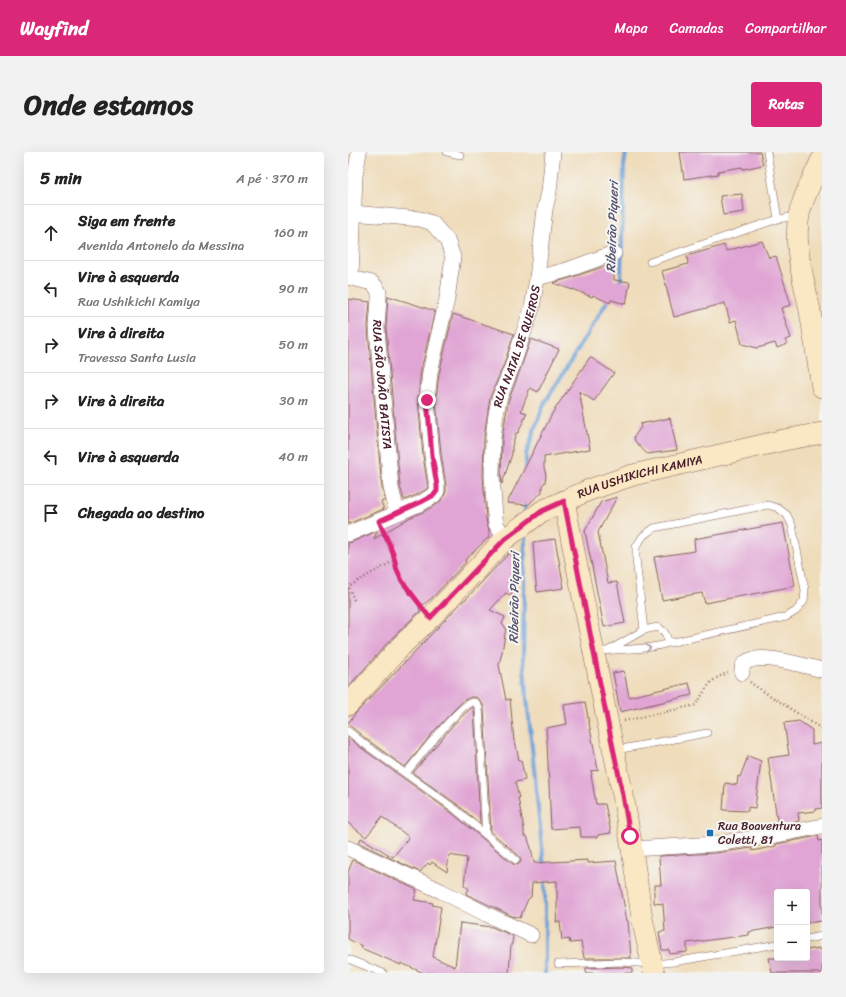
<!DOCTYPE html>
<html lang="pt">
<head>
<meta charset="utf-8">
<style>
	:root { --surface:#fff; --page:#f2f2f2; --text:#222; --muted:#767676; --line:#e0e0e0; --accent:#db2777 }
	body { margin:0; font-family:Sriracha,sans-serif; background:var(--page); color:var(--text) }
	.controls { position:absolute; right:12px; bottom:12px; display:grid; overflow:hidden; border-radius:4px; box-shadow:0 4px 16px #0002 }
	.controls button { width:36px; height:36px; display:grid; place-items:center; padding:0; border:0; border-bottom:1px solid var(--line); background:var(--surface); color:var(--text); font:20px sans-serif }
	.stop { position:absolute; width:12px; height:12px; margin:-9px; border:3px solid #db2777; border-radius:50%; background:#fff }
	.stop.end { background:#db2777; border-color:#fff; box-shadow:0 1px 4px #0008 }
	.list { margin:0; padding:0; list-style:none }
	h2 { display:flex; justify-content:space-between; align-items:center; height:52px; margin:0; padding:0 16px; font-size:17px }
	h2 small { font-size:13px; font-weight:400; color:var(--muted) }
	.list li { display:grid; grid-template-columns:26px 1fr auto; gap:12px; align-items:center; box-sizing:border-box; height:56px; padding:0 16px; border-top:1px solid var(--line) }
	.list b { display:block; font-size:15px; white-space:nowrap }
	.list p { margin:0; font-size:13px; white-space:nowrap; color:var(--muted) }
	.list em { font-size:13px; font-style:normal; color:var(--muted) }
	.icon { flex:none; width:22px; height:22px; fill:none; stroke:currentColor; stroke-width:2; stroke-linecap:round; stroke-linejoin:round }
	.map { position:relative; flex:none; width:474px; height:821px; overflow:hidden; border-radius:4px }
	header { display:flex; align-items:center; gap:24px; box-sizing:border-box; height:56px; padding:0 20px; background:var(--accent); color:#fff }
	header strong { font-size:19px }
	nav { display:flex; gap:22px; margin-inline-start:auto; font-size:14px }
	.intro { display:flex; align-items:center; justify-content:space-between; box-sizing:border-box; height:96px; padding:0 24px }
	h1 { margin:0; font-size:28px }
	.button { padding:10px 18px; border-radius:4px; background:var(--accent); color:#fff; font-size:14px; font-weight:700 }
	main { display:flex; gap:24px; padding:0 24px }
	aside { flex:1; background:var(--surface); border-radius:4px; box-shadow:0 4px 16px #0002 }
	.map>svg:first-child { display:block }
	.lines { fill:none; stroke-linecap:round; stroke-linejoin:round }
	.stream { stroke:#6ba0d8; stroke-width:4 }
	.building { fill:#e0a5d4 }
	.lane-casing { stroke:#84615d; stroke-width:8 }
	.street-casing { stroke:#84615d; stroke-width:16 }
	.secondary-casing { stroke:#84615d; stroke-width:22 }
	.path { stroke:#84615d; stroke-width:2.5; stroke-dasharray:1 3; stroke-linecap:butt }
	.lane { stroke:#fff; stroke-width:7 }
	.street { stroke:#fff; stroke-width:15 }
	.secondary { stroke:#fae7c3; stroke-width:21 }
	.oneway { stroke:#ae9aa0 }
	.route { stroke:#db2777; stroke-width:5 }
	.poi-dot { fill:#1f6fb2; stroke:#f6f6f2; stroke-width:1.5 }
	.labels { text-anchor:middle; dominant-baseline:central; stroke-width:4; stroke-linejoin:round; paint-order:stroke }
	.street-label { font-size:12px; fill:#4a1f2b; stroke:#f6f6f2 }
	.poi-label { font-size:12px; fill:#4a1f2b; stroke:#f6f6f2; text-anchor:start }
	.water-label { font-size:13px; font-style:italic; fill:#575370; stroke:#f6f6f2 }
</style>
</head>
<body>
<header>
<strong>Wayfind</strong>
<nav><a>Mapa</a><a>Camadas</a><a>Compartilhar</a></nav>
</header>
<div class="intro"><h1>Onde estamos</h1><a class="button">Rotas</a></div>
<main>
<aside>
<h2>5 min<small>A pé · 370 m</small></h2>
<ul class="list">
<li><svg class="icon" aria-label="ahead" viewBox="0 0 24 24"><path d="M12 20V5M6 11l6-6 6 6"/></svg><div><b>Siga em frente</b><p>Avenida Antonelo da Messina</p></div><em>160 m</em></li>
<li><svg class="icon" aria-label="left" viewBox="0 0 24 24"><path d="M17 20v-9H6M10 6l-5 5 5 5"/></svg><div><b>Vire à esquerda</b><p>Rua Ushikichi Kamiya</p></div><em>90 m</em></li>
<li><svg class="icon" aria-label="right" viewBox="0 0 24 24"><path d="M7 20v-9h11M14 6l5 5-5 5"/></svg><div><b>Vire à direita</b><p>Travessa Santa Lusia</p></div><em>50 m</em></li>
<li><svg class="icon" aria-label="right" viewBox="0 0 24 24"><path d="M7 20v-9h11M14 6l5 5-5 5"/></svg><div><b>Vire à direita</b></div><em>30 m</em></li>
<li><svg class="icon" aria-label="left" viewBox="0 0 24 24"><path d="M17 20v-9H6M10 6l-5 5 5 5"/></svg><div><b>Vire à esquerda</b></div><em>40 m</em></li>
<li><svg class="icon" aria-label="arrive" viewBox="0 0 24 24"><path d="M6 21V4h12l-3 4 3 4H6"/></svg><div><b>Chegada ao destino</b></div></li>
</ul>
</aside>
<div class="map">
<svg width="474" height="821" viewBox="0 0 474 821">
	<rect width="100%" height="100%" fill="#f6f6f2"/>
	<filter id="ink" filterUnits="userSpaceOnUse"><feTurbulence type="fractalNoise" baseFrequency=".025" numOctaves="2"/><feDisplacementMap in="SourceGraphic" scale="8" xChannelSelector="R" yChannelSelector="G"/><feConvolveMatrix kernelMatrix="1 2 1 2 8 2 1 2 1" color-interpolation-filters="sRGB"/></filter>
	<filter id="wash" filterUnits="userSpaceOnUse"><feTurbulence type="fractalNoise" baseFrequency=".012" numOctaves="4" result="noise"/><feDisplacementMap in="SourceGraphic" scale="16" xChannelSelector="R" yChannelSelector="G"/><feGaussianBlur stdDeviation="0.9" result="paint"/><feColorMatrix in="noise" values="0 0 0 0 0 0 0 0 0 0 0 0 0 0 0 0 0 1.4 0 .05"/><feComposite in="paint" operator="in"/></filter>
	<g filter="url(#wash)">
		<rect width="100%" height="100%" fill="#efdcba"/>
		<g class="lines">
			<path class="stream" d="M269 132 273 127 276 14 278 0
				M178 318V302L195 254 262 145
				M177 362V347
				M177 381 175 507 196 715
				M197 726V821"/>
		</g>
		<g id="blocks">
			<path class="building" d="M332 0H412L415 13 395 17 394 15 370 19V22L336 27Z
				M394 42 396 60 375 63 372 44Z
				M414 89 421 106 428 104 443 153 433 156 443 186 437 188 439 192 429 196 427 191 409 196 394 192 388 168 382 170 377 151 326 165 314 119 340 112 339 104 376 93 378 99Z
				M266 111V128L282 130 278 152 263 148 262 151 245 143 244 145 225 137V138L205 131 222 126Z
				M40 144 87 159 73 218 70 247 75 304 80 336 69 343 56 348 52 334 39 188 38 175Z
				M0 147 22 150 20 174 21 190 34 337 37 348 33 350 36 357 0 372Z
				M105 162 166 182 156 212 142 245 136 285 135 324 138 366 139 373 141 378V385L117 408 118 410 84 446 71 456 72 459 44 486 0 535V391L4 390 29 379 26 387 61 366 77 359 91 351 96 344 98 339V333L93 302 88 248 91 222Z
				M183 187 211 197 190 240 182 236 173 259 179 261 170 281H168L164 294V302L154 332 153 323 154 287 160 250 172 218Z
				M242 205 266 221 246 249 231 239 242 297 196 305V316L198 323 197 330 194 334V340L180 353 159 351 205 260Z
				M322 266 329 298 299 302 287 289 286 285 293 275 292 272Z
				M269 345 250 380 260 431 269 430 277 471 256 475 237 379 253 350Z
				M435 371 447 434 357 451 354 441 314 448 306 405 347 399 346 387Z
				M207 387 216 436 189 440 187 421 185 390Z
				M162 400 166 410 164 421 166 427 163 444 158 441 142 458 157 465 154 472 158 476 154 500 151 513 158 548 162 547 166 589H167L171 608H173L177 628 167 630 171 646H170L176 677V684H179L183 696 186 711 240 708V711L268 709 279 769H280L283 806H236L233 790 222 791 221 787 214 788 212 770H208L209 759V729L184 731 183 745 180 747 172 766 166 764V765L118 742 121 737 116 733 119 706 101 703 99 720 84 710 82 713 80 711 72 720 11 691 13 686 45 705 61 685 34 665 18 685 0 671V585L12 595 104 661 165 712 169 713 172 711 173 707 171 704 143 680 136 556 134 551 131 547 127 545H123L116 548 108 556 87 578 57 615 18 587 0 572V571L8 561 54 513 116 448H117Z
				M276 519 281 545 341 531 344 543 272 560 265 521Z
				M237 550 250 618 243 619 244 623H243L248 652H257L263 681 250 683V685H233L232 675 203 677 199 590 198 576 219 572 216 553Z
				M125 555 126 557 132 672 110 653 65 621 105 573 115 563 122 557Z
				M451 569 464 578V593L474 591V656L468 657V659L450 661 451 669 430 674 420 606 441 603 436 571Z
				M400 604 413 609 407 656 400 655V659L375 658 377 631 389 633 390 624 392 625Z
				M470 684 471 689 474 688V769L459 771V740H429V775L401 780V783L339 791V800L322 802 321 798H314L311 780 317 779 315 752 306 751V738H307V733H313L311 704 368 701 404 696V699L428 694V692Z
				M5 708 69 738 66 748 85 751 84 753 93 755 85 805 107 815 112 771 144 775 165 784 164 792H163L161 821H76L53 811V813L13 796 14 794 0 787V720Z
				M471 796V798H474V821H424L421 806H459V798Z
				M275 815 284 816V821H238V816Z"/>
		</g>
	</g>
	<g filter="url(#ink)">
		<use href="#blocks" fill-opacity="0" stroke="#84615d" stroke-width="1"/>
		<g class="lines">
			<defs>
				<path id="lane" d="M99 0 112 3
					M419 0 430 67
					M302 110 430 67 449 64
					M296 478 288 407V395L295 384 306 376 420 353 430 356 439 363 444 373 457 438 456 449 448 459 438 465 321 491
					M248 500C272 496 297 499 321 491 318 483 318 480 310 475L296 478 261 498
					M0 579 15 591 107 657 168 708
					M268 598 359 581
					M58 621C67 611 114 549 125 550 129 550 130 553 131 556L138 683
					M459 787 474 784
					M0 807 35 821
					M210 812 275 810 304 812 326 810 429 792"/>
				<g id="street">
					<path id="s1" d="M0 125 24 131 28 135 31 140V146L29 175 30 189 43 336 49 360"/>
					<path d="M3 126 7 24 11 0"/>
					<path d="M189 126 219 118 266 101"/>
					<path d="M0 382 73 351 86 343 89 339V334L84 303 79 248 82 220 99 147 105 105 99 88 84 71 72 67 5 61"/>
					<path id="s2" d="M157 387 148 372 147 365 144 323 145 286 148 262 151 247 164 215 184 156 189 126 197 57 201 40 205 0"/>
					<path d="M394 521C390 492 460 515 474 518"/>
					<path d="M0 696 93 739 138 762 183 783"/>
					<path d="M284 697 367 692 429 683 474 674"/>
				</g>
				<g id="secondary">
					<path d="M474 7C466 25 455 44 451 63 445 95 456 128 462 159 466 184 470 210 474 235"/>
					<path d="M216 349 260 572 275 643 284 697 294 766 306 821"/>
					<path id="s3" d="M0 553 53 494 82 466 157 387 194 359 241 338 285 323 436 288 474 281"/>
				</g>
			</defs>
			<use href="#lane" class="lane-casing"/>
			<use href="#street" class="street-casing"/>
			<use href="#secondary" class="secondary-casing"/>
			<path class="path" d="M36 382 45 401 49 418 54 429 73 453
				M6 448 1 436 3 433 47 408
				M402 530 407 534 474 577
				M276 569 348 553C358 537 361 527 380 521"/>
			<use href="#lane" class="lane"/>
			<use href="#street" class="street"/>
			<use href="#secondary" class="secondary"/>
		</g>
		<defs><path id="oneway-chevron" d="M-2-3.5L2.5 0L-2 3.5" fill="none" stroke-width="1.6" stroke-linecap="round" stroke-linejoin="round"/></defs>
		<use class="oneway" href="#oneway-chevron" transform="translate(300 496) rotate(-7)"/>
	</g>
	<g class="lines" filter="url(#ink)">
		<path class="route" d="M79 248 84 303 89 334V339L86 343 73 350 31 369 45 401 49 418 54 429 82 466 157 387 194 359 216 349 260 572 275 643 282 684"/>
	</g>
	<rect class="poi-dot" x="358" y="677" width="8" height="8" rx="2"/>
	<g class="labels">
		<g class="street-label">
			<text stroke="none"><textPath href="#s2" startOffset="199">RUA NATAL DE QUEIROS</textPath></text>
			<text stroke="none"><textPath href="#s1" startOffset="129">RUA SÃO JOÃO BATISTA</textPath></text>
			<text stroke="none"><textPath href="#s3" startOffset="379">RUA USHIKICHI KAMIYA</textPath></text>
		</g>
		<g class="poi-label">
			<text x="370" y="674">Rua Boaventura<tspan x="370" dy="14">Coletti, 81</tspan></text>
		</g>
		<g class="water-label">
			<text transform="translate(264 75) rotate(-88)">Ribeirão Piqueri</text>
			<text transform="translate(166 446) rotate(-89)">Ribeirão Piqueri</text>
		</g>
	</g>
</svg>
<div class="controls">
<button>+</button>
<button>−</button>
</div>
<div class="stop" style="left:282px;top:684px"></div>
<div class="stop end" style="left:79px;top:248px"></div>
</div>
</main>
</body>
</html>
